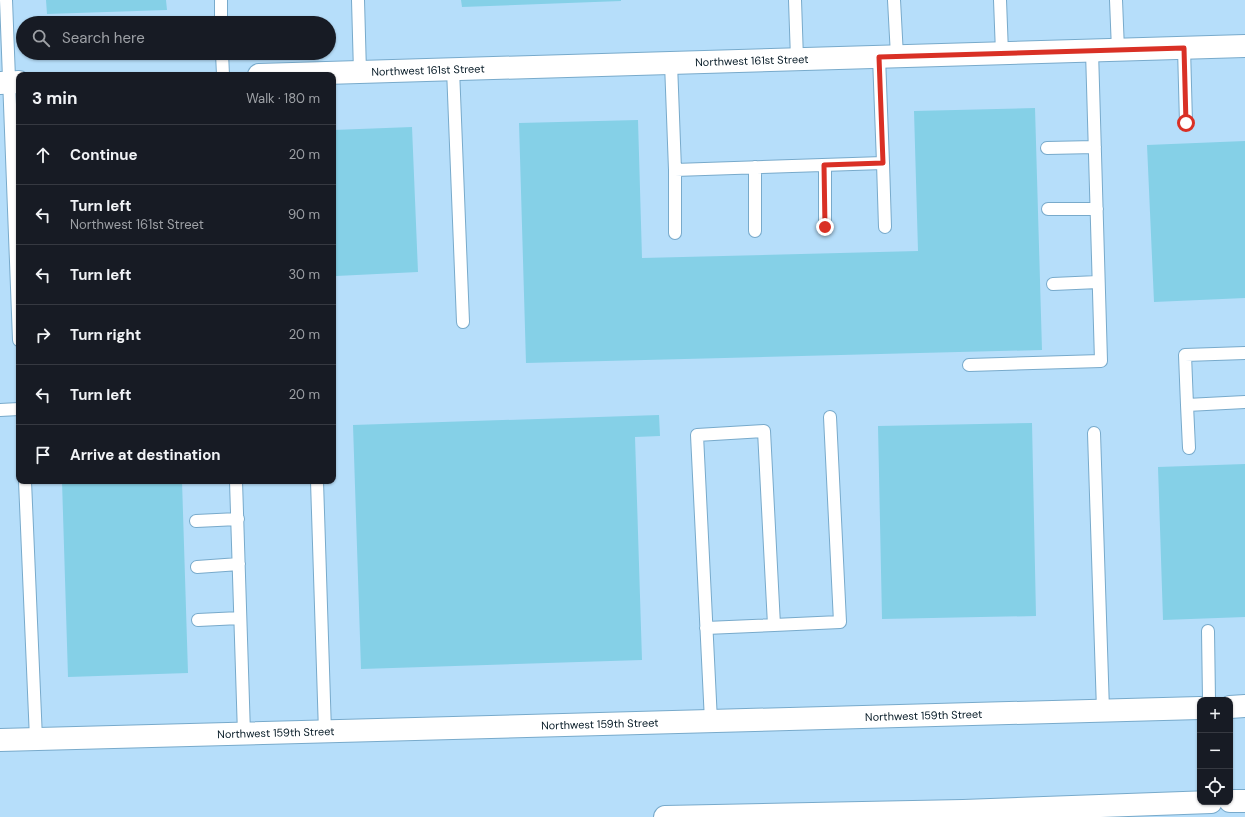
<!DOCTYPE html>
<html lang="en">
<head>
<meta charset="utf-8">
<style>
	:root { --surface:#171b24; --page:#242831; --text:#f1f3f6; --muted:#9ea1a6; --line:#363941 }
	body { margin:0; font-family:"DM Sans",sans-serif; background:var(--page); color:var(--text) }
	.controls { position:absolute; right:12px; bottom:12px; display:grid; overflow:hidden; border-radius:8px; box-shadow:0 1px 3px #0004 }
	.controls button { width:36px; height:36px; display:grid; place-items:center; padding:0; border:0; border-bottom:1px solid var(--line); background:var(--surface); color:var(--text); font:20px sans-serif }
	.stop { position:absolute; width:12px; height:12px; margin:-9px; border:3px solid #d93025; border-radius:50%; background:#fff }
	.stop.end { background:#d93025; border-color:#fff; box-shadow:0 1px 4px #0008 }
	.list { margin:0; padding:0; list-style:none }
	h2 { display:flex; justify-content:space-between; align-items:center; height:52px; margin:0; padding:0 16px; font-size:17px }
	h2 small { font-size:13px; font-weight:400; color:var(--muted) }
	.list li { display:grid; grid-template-columns:26px 1fr auto; gap:12px; align-items:center; box-sizing:border-box; height:60px; padding:0 16px; border-top:1px solid var(--line) }
	.list b { display:block; font-size:15px; white-space:nowrap }
	.list p { margin:0; font-size:13px; white-space:nowrap; color:var(--muted) }
	.list em { font-size:13px; font-style:normal; color:var(--muted) }
	.icon { flex:none; width:22px; height:22px; fill:none; stroke:currentColor; stroke-width:2; stroke-linecap:round; stroke-linejoin:round }
	.map { position:relative; flex:none; width:1245px; height:817px; overflow:hidden }
	.search { position:absolute; background:var(--surface); box-shadow:0 1px 3px #0004; left:16px; top:16px; width:320px; height:44px; display:flex; align-items:center; gap:10px; box-sizing:border-box; padding:0 14px; border-radius:22px; color:var(--muted); font-size:15px }
	.panel { position:absolute; background:var(--surface); box-shadow:0 1px 3px #0004; left:16px; top:72px; width:320px; height:412px; border-radius:8px }
	.map>svg:first-child { display:block }
	.building { fill:#85d0e7 }
	.lines { fill:none; stroke-linecap:round; stroke-linejoin:round }
	.service-casing { stroke:#78aacb; stroke-width:14 }
	.minor-casing { stroke:#78aacb; stroke-width:24 }
	.tertiary-casing { stroke:#78aacb; stroke-width:24 }
	.service { stroke:#fff; stroke-width:12 }
	.minor { stroke:#fff; stroke-width:22 }
	.tertiary { stroke:#fff; stroke-width:22 }
	.route { stroke:#d93025; stroke-width:5 }
	.labels { text-anchor:middle; dominant-baseline:central; stroke-width:3.5; stroke-linejoin:round; paint-order:stroke }
	.street-label { font-size:11px; fill:#051925; stroke:#b6defa }
</style>
</head>
<body>
<div class="map">
<svg width="1245" height="817" viewBox="0 0 1245 817">
	<rect width="100%" height="100%" fill="#b6defa"/>
	<path class="building" d="M46 0H166L167 10 47 14Z
		M461 0H621V1L462 7Z
		M1035 108 1042 350 526 363 519 123 638 120 642 258 918 251 914 111Z
		M412 127 418 272 336 276 333 207V130Z
		M1245 141V298L1154 302 1147 145Z
		M659 415 660 436 635 437 642 660 361 669 353 425Z
		M1032 423 1036 616 882 619 878 426Z
		M1245 464V617L1163 620 1158 467Z
		M62 481H182L188 673 68 677Z"/>
	<g class="lines">
		<defs>
			<path id="service" d="M6 0 19 340
				M221 0V23
				M358 0 360 72
				M795 0 797 59
				M894 0 897 56
				M1000 0 1002 53
				M1116 0 1118 50
				M1184 48 1186 123
				M222 53 223 75
				M671 63 675 170 883 163 879 57
				M453 69 463 322
				M1047 148 1095 147
				M883 163 885 227
				M825 165V227
				M755 167V231
				M675 170V233
				M1048 209H1097
				M1053 284 1098 282
				M969 365 1101 361 1092 51
				M1187 405 1185 355 1245 353
				M0 410 19 409
				M1094 433 1103 710
				M1189 448 1187 405 1245 402
				M25 481 36 739
				M236 481 244 734
				M317 481 325 732
				M196 521 238 519
				M197 567 239 564
				M198 620 240 618
				M706 628 774 625
				M1208 631 1209 700
				M711 721 697 435 764 431 774 625 840 622 830 417"/>
			<g id="minor">
				<path id="s1" d="M259 75 1245 46"/>
				<path d="M0 83 19 82"/>
				<path d="M1230 801H1245"/>
				<path d="M665 817 963 811 1211 802"/>
			</g>
			<g id="tertiary">
				<path d="M1230 707 1245 706"/>
				<path id="s2" d="M0 740 1200 708"/>
			</g>
		</defs>
		<use href="#service" class="service-casing"/>
		<use href="#minor" class="minor-casing"/>
		<use href="#tertiary" class="tertiary-casing"/>
		<use href="#service" class="service"/>
		<use href="#minor" class="minor"/>
		<use href="#tertiary" class="tertiary"/>
	</g>
	<g class="lines">
		<path class="route" d="M825 227 824 165 883 163 879 57 1184 48 1186 123"/>
	</g>
	<g class="labels">
		<g class="street-label">
			<text stroke="none"><textPath href="#s1" startOffset="493">Northwest 161st Street</textPath></text>
			<text stroke="none"><textPath href="#s1" startOffset="169">Northwest 161st Street</textPath></text>
			<text stroke="none"><textPath href="#s2" startOffset="924">Northwest 159th Street</textPath></text>
			<text stroke="none"><textPath href="#s2" startOffset="600">Northwest 159th Street</textPath></text>
			<text stroke="none"><textPath href="#s2" startOffset="276">Northwest 159th Street</textPath></text>
		</g>
	</g>
</svg>
<div class="controls">
<button>+</button>
<button>−</button>
<button><svg class="icon" aria-label="locate" viewBox="0 0 24 24"><circle cx="12" cy="12" r="6"/><path d="M12 2v4M12 18v4M2 12h4M18 12h4"/></svg></button>
</div>
<div class="stop" style="left:1186px;top:123px"></div>
<div class="stop end" style="left:825px;top:227px"></div>
<div class="search"><svg class="icon" aria-label="search" viewBox="0 0 24 24"><circle cx="10" cy="10" r="6"/><path d="M15 15l6 6"/></svg>Search here</div>
<section class="panel">
<h2>3 min<small>Walk · 180 m</small></h2>
<ul class="list">
<li><svg class="icon" aria-label="ahead" viewBox="0 0 24 24"><path d="M12 20V5M6 11l6-6 6 6"/></svg><div><b>Continue</b></div><em>20 m</em></li>
<li><svg class="icon" aria-label="left" viewBox="0 0 24 24"><path d="M17 20v-9H6M10 6l-5 5 5 5"/></svg><div><b>Turn left</b><p>Northwest 161st Street</p></div><em>90 m</em></li>
<li><svg class="icon" aria-label="left" viewBox="0 0 24 24"><path d="M17 20v-9H6M10 6l-5 5 5 5"/></svg><div><b>Turn left</b></div><em>30 m</em></li>
<li><svg class="icon" aria-label="right" viewBox="0 0 24 24"><path d="M7 20v-9h11M14 6l5 5-5 5"/></svg><div><b>Turn right</b></div><em>20 m</em></li>
<li><svg class="icon" aria-label="left" viewBox="0 0 24 24"><path d="M17 20v-9H6M10 6l-5 5 5 5"/></svg><div><b>Turn left</b></div><em>20 m</em></li>
<li><svg class="icon" aria-label="arrive" viewBox="0 0 24 24"><path d="M6 21V4h12l-3 4 3 4H6"/></svg><div><b>Arrive at destination</b></div></li>
</ul>
</section>
</div>
</body>
</html>
